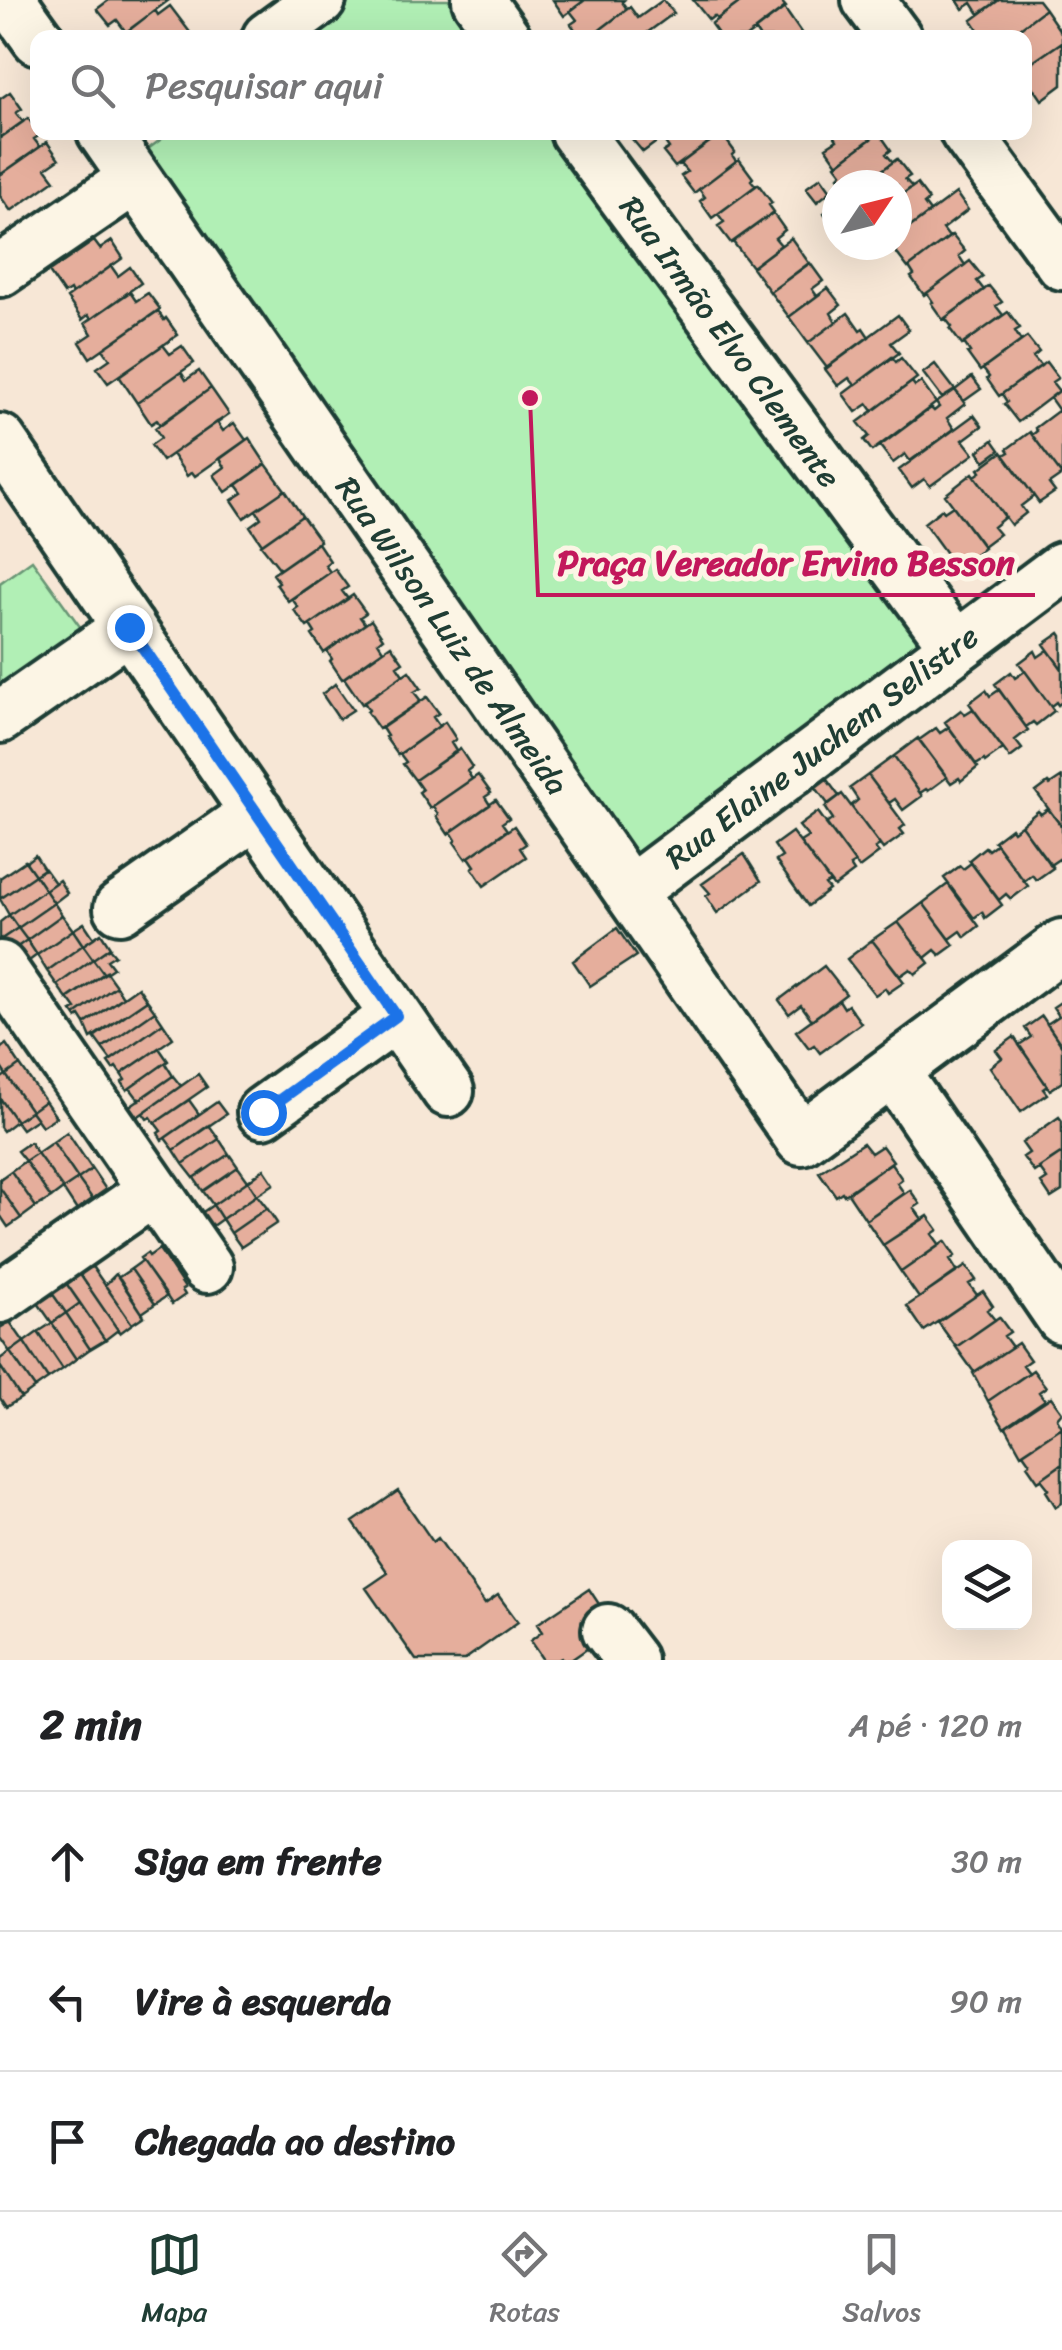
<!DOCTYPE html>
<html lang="pt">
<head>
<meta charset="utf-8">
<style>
	:root { --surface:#fff; --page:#f6f6f6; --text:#202124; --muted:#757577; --line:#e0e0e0; --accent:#1f3d34 }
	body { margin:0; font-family:Sriracha,sans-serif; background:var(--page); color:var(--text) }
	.controls { position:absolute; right:30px; bottom:30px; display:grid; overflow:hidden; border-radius:20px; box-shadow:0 10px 40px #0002 }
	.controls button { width:90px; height:90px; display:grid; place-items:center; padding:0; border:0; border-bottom:2px solid var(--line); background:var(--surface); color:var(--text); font:50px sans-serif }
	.compass { position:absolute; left:822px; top:170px; width:90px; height:90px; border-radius:50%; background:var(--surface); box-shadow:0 10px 40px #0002; rotate:55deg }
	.stop { position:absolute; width:30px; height:30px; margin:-22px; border:8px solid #1a73e8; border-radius:50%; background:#fff }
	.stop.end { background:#1a73e8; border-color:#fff; box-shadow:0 2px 10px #0008 }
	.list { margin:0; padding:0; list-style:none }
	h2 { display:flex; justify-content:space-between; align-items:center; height:130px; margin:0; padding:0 40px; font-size:42px }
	h2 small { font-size:32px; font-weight:400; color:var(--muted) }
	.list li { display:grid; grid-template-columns:65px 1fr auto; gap:30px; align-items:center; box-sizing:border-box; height:140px; padding:0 40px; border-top:2px solid var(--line) }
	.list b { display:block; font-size:38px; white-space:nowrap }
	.list em { font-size:32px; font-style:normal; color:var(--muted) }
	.icon { flex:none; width:55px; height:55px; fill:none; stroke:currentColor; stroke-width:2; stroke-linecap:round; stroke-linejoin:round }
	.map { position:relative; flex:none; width:1062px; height:1660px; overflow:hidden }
	.search { position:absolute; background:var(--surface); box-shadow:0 10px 40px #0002; left:30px; right:30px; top:30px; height:110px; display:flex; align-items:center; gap:25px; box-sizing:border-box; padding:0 35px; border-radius:20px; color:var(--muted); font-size:38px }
	.sheet { height:550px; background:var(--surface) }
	nav { display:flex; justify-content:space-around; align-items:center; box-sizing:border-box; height:140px; border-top:2px solid var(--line); background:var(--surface); font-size:28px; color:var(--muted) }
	nav a { display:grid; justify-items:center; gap:5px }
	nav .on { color:var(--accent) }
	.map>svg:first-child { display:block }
	.green { fill:#b1efb5; stroke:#689674; stroke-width:2.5 }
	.building { fill:#e5ae9c; stroke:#1f3d34; stroke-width:2.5 }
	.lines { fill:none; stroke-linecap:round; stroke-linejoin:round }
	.minor-casing { stroke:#1f3d34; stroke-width:58 }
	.minor { stroke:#fcf5e5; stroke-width:50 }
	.route { stroke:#1a73e8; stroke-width:12 }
	.labels { text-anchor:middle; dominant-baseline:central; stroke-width:10; stroke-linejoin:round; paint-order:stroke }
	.street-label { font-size:32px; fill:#1f3d34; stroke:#fcf5e5 }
	.leader { fill:none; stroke:#c2185b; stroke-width:4 }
	.callout-dot { fill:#c2185b; stroke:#fcf5e5; stroke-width:4 }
	.callout-label { font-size:35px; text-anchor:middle; font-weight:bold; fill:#c2185b; stroke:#fcf5e5; stroke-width:10; stroke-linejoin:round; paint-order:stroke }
</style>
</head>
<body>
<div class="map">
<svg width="1062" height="1660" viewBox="0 0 1062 1660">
	<rect width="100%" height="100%" fill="#f7e7d6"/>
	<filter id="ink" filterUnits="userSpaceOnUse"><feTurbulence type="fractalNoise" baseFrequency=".01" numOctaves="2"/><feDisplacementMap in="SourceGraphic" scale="20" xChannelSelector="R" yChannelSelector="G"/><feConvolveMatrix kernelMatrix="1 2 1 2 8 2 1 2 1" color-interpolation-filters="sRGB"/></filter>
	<g filter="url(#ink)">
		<path class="green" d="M351 0H452L479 37 300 38Z
			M171 132 550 133 930 643 631 859 144 152Z
			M32 560 81 628 0 686V583Z"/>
		<path class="building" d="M109 0H169L126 32 117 20 110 25 97 9Z
			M553 0H585L564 16Z
			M585 0H624L622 2 627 9 589 38H581L571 24 577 20 570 11Z
			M663 0 674 13 640 38H589L630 7 638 18Z
			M693 0H743L717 19 714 16 709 20Z
			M743 0H780L786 7 745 38H721L711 24Z
			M957 0H999L979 14 972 3 963 9Z
			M999 0H1038L1045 9 1007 38H996L991 31 983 37 972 20Z
			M170 6 192 35 188 38H119L155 10 158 15Z
			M784 8 802 34 797 38H760L755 30Z
			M1045 9 1062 34V42L1024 68V38H1007Z
			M1062 42V85L1042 100 1034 88 1026 94 1024 68Z
			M10 92 22 109 16 113 23 122 0 138V99Z
			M28 118 40 135 34 139 40 147 0 175V138Z
			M641 132H670L643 152 632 139Z
			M670 132H715L718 136 675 167 663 152 669 148 662 138Z
			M832 132H876L877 134 838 164 826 147 837 140Z
			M721 133 735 152 732 155 736 161 694 193 681 176 687 172 680 164Z
			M879 133 891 150 886 154 893 162 862 185H846L839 176 842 173 836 165Z
			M47 142 59 159 46 168 55 180 11 211 0 196V175Z
			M739 159 753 178 751 180 756 186 712 218 700 201 705 197 699 189Z
			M897 159 910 176 905 179 912 187 897 198V185H862Z
			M821 177 831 191 817 202 806 188Z
			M758 184 772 203 769 205 774 212 731 243 718 226 724 222 718 214Z
			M917 184 929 200 924 204 930 212 897 237V198Z
			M956 193 968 210 943 229 949 237 908 268 895 251 898 248 896 245 897 237Z
			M837 203V231L824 213Z
			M773 213 785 230 775 238 781 245 752 267 733 242Z
			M952 235 965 251 959 256 965 265 924 295 911 277 914 275 909 267Z
			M791 238 809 263 770 292 752 267Z
			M94 241 100 249 112 241 123 258 72 294 70 290 64 294 49 272Z
			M970 261 983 277 977 281 984 290 943 320 931 303 933 302 927 293Z
			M810 263 823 281 812 289 817 296 789 317 770 292Z
			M111 266 118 276 130 267 141 283 91 319 88 315 82 320 67 298Z
			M989 286 1002 302 996 306 1003 315 962 345 950 329 952 327 945 318Z
			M828 288 841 305 831 313 836 322 808 343 789 317Z
			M130 292 136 301 148 293 160 309 90 358 80 342 92 334 85 323Z
			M158 311 164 320 166 318 178 335 108 383 97 368 110 359 103 349Z
			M1008 312 1020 328 1015 331 1021 341 980 371 967 353 970 352 964 343Z
			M848 313 860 330 863 328 869 337 827 368 808 343Z
			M898 315 909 330 891 343 899 353 855 385 849 378 838 386 825 369Z
			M1027 337 1039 352 1033 357 1041 366 999 396 987 379 989 377 983 369Z
			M163 345 170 354 182 346 194 363 137 403 119 376Z
			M892 357 896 362 901 358 917 378 873 411 868 404 856 412 843 394Z
			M1046 362 1058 378 1052 382 1059 391 1018 422 1004 404 1007 402 1002 394Z
			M935 364 955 390 942 398 923 373Z
			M199 371 211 388 160 425 157 420 151 424 137 403 181 372 186 380Z
			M972 377 981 389 964 401 955 390Z
			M912 382 915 386 921 382 936 403 872 451 864 440 869 436 858 422Z
			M211 388 229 414 162 461 151 445 161 438 155 428Z
			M1062 389V415L1050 398Z
			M955 390 965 404 947 418 954 429 910 461 905 454 893 463 880 446 931 408 934 411 939 407 936 403Z
			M1059 410 1062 415V475L1032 435 1037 431 1035 428Z
			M974 415 982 426 963 440 974 454 930 486 924 479 912 488 899 470Z
			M217 422 223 431 234 423 246 440 195 476 192 472 187 476 172 454Z
			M1030 432 1062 475 1049 484 1055 492 1039 503 1004 455 1009 452 1007 449Z
			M249 438 266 464 226 492 214 475 225 467 220 459Z
			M993 440 1000 450 985 461 978 451Z
			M1002 452 1034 496 1021 506 1026 513 1011 525 975 476 981 472 979 469Z
			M266 464 285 490 244 518 232 500 243 493 237 485Z
			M973 473 1005 517 993 527 999 534 983 546 945 495Z
			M285 490 302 516 262 544 250 526 261 518 256 510Z
			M953 506 984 548 967 561 963 556 953 563 924 523 942 509 944 512Z
			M302 516 320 541 280 569 261 545Z
			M318 543 330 561 325 565 330 572 288 601 276 584 279 582 273 574Z
			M335 569 348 587 342 591 348 599 307 627 294 610 298 607 292 599Z
			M353 595 366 613 360 617 365 624 324 653 312 635 315 633 310 625Z
			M371 620 383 638 378 642 383 650 342 679 330 661 332 659 327 651Z
			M1060 633 1062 636V669L1044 644Z
			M391 645 403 662 397 666 403 675 362 704 344 678Z
			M1048 650 1062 669V702L1058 705 1056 702 1051 706 1019 663 1035 651 1038 657Z
			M409 671 421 688 414 692 421 701 379 729 367 712 369 710 364 702Z
			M1025 671 1054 711 1036 725 1033 722 1026 727 995 684 1011 672 1015 678Z
			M335 684 353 710 339 719 322 694Z
			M986 690 990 696 999 690 1028 730 1015 740 1022 749 1010 758 969 703Z
			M427 697 439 713 433 717 439 726 398 755 385 737 387 736 382 728Z
			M973 709 1003 749 985 762 984 760 976 765 945 722 961 710 965 714Z
			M445 722 456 739 451 743 456 751 415 780 403 764 406 762 400 754Z
			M949 727 978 767 961 781 959 778 951 783 919 740 936 728 940 733Z
			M918 738 947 777 928 791 926 789 920 793 894 756Z
			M460 749 472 767 467 771 472 779 430 808 419 792 422 790 415 780Z
			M894 756 922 796 903 810 895 799 889 803 868 775Z
			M478 775 491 793 485 797 490 805 448 834 436 816 438 815 433 806Z
			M868 775 905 825 900 829 904 834 883 849 851 806 858 800 850 788Z
			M825 777 839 796 828 804 814 785Z
			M1062 777V827L1036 792 1048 783 1050 785Z
			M842 794 880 845 875 848 879 853 859 868 826 824 833 819 825 807Z
			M496 800 509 818 502 823 507 830 466 859 454 842 456 840 451 832Z
			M1048 809 1062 827V863L1059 859 1050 865 1021 825 1038 811 1041 814Z
			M818 812 855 863 850 866 854 872 834 887 800 842 808 837 799 826Z
			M1021 825 1053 868 1036 880 1032 875 1024 881 994 841 1011 828 1013 831Z
			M514 826 526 844 520 848 526 857 484 886 472 868 475 866 469 857Z
			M792 832 830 882 825 885 829 890 808 906 776 861 782 857 774 845Z
			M996 844 1028 886 1011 899 1006 894 999 900 969 860 985 847 988 850Z
			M744 854 761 881 717 913 706 896 710 893 702 884Z
			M35 855 44 869 35 875 26 862Z
			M25 861 35 875 0 899V878Z
			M971 863 1002 905 985 918 982 912 974 918 944 878 960 866 963 869Z
			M45 869 55 883 45 890 35 875Z
			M35 875 45 890 9 915 0 899Z
			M59 880 67 893 54 903 45 890Z
			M948 884 979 926 965 937 961 931 950 939 923 903Z
			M45 890 54 903 18 928 9 915Z
			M54 903 62 915 27 940 18 928Z
			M923 903 954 945 940 955 935 950 925 958 898 922Z
			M9 915 18 928 0 940V922Z
			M62 915 73 930 37 955 27 940Z
			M898 922 929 963 915 974 910 969 900 976 872 940Z
			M84 923 94 938 83 945 73 930Z
			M18 928 27 940 6 955 0 946V940Z
			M617 928 636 956 590 986 573 961Z
			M73 930 83 945 47 971 37 955Z
			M101 933 110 947 93 959 83 945Z
			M27 940 37 955 17 970 6 955Z
			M872 940 904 982 888 993 885 988 875 995 847 959Z
			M83 945 93 959 57 985 47 971Z
			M109 948 115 955 107 960 113 968 104 974 93 959Z
			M93 959 104 974 67 999 57 985Z
			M824 966 846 994 812 1020 801 1005 789 1014 779 1000Z
			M106 972 116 986 75 1015 72 1011 76 1009 68 998Z
			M116 986 123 997 85 1024 80 1016 77 1018 75 1015Z
			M138 987 147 1000 91 1038 85 1024Z
			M147 1000 155 1011 102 1048 94 1037Z
			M839 1000 844 1008 848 1005 861 1023 820 1053 814 1045 809 1048 796 1031Z
			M1062 1001V1046L1047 1024 1059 1016 1053 1007Z
			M155 1011 163 1023 111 1060 102 1048Z
			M1042 1016 1062 1046V1082L1050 1090 1019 1045 1031 1037 1025 1028Z
			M163 1023 173 1038 121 1074 116 1067 113 1069 108 1062Z
			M1014 1037 1047 1086 1043 1089 1047 1094 1021 1112 990 1067 1002 1058 996 1050Z
			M6 1044 20 1065 6 1075 0 1066V1049Z
			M159 1048 168 1061 127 1090 122 1082 125 1080 121 1074Z
			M165 1063 173 1076 139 1100 130 1088Z
			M20 1065 45 1101 31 1111 6 1075Z
			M198 1074 207 1087 155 1123 151 1117 147 1119 143 1113Z
			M6 1075 31 1111 16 1121 0 1098V1079Z
			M173 1076 181 1086 126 1125 118 1114Z
			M0 1098 16 1121 3 1131 0 1127Z
			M189 1100 199 1114 162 1140 158 1133 161 1131 155 1123Z
			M45 1101 56 1117 42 1126 31 1111Z
			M217 1102 226 1114 174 1150 165 1138Z
			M31 1111 37 1119 22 1129 16 1121Z
			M1059 1117 1062 1121V1153L1034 1172 1023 1157 1029 1153 1022 1143Z
			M209 1125 219 1139 183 1164 174 1150Z
			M67 1132 92 1169 78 1179 53 1142Z
			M219 1139 229 1154 194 1178 183 1164Z
			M30 1142 37 1153 25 1161 17 1151Z
			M53 1142 78 1179 63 1189 37 1153Z
			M863 1143 871 1153 882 1146 893 1161 844 1195 842 1192 836 1196 819 1172Z
			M37 1153 63 1189 51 1198 25 1161Z
			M1062 1153V1191L1051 1198 1041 1183 1047 1179 1039 1168Z
			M229 1154 238 1167 203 1191 194 1178Z
			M25 1161 51 1198 36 1207 11 1171Z
			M891 1163 902 1179 897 1183 904 1193 866 1220 848 1193Z
			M238 1167 248 1181 213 1205 203 1191Z
			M92 1169 107 1191 94 1201 78 1179Z
			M264 1169 274 1184 257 1195 248 1181Z
			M11 1171 36 1207 21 1218 0 1188V1179Z
			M78 1179 94 1201 78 1212 63 1189Z
			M248 1181 257 1195 222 1219 213 1205Z
			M0 1188 21 1218 8 1227 0 1215Z
			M910 1190 920 1204 914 1208 922 1219 883 1245 866 1220Z
			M257 1195 267 1208 231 1233 222 1219Z
			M213 1205 222 1219 201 1234 191 1220Z
			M267 1208 277 1223 241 1247 231 1233Z
			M928 1216 938 1230 932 1234 940 1245 901 1272 883 1245Z
			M945 1241 955 1256 950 1260 957 1271 919 1298 901 1272Z
			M159 1249 185 1288 182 1290 185 1295 172 1304 140 1258 147 1253 149 1256Z
			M142 1261 167 1296 155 1304 131 1269Z
			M91 1265 132 1324 120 1333 79 1273Z
			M966 1266 976 1280 969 1284 977 1295 924 1331 907 1306Z
			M131 1269 155 1304 142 1313 119 1277Z
			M79 1273 118 1330 105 1340 66 1283Z
			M116 1274 144 1316 132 1324 105 1285Z
			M66 1283 80 1303 66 1313 52 1293Z
			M983 1291 993 1306 987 1310 995 1320 956 1347 938 1322Z
			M52 1293 66 1313 52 1323 38 1303Z
			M80 1303 105 1340 90 1349 66 1313Z
			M66 1313 90 1349 76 1359 52 1323Z
			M999 1317 1010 1332 1004 1336 1012 1347 974 1372 956 1347Z
			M10 1322 24 1342 10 1352 0 1338V1328Z
			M52 1323 76 1359 63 1369 38 1332Z
			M38 1332 63 1369 48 1379 24 1342Z
			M24 1342 48 1379 35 1388 10 1352Z
			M1018 1343 1030 1360 1023 1365 1029 1373 988 1401 973 1373Z
			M10 1352 35 1388 21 1398 0 1366V1359Z
			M0 1366 21 1398 6 1407 0 1398Z
			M1033 1370 1046 1387 1039 1392 1045 1400 1004 1428 988 1401Z
			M1051 1397 1062 1412 1057 1418 1062 1427 1021 1454 1006 1427Z
			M1062 1427V1464L1038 1481 1027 1465 1030 1463 1023 1453Z
			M1062 1464V1503L1056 1507 1046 1491 1049 1489 1041 1479Z
			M398 1491 433 1542 438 1538 485 1604 498 1595 518 1622 464 1660H416L366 1588 388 1573 353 1522Z
			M589 1589 603 1610 601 1639 571 1660H563L561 1658 558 1660H543L530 1641 542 1632 537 1624Z"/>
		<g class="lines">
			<defs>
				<path id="minor" d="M10 0 38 39
					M478 0 505 38
					M868 0 896 38
					M268 38 320 0
					M103 132 801 1139 1062 945
					M576 132 956 647
					M966 132 1062 264
					M0 271 134 179
					M0 440 448 1091
					M0 717 129 627
					M631 891 1062 568
					M120 908 257 812
					M0 967 207 1267
					M893 1071 1062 1318
					M263 1112 396 1016
					M0 1297 154 1190
					M608 1630 631 1660"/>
			</defs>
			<use href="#minor" class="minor-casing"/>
			<use href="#minor" class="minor"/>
		</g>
	</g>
	<g class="lines" filter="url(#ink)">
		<path class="route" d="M129 627 396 1016 263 1112"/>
	</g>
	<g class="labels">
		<g class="street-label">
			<text transform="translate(730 342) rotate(54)">Rua Irmão Elvo Clemente</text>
			<text transform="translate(452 636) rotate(55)">Rua Wilson Luiz de Almeida</text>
			<text transform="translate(822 747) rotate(-37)">Rua Elaine Juchem Selistre</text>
		</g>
	</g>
	<path class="leader" d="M530 398L538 595H1035"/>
	<circle class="callout-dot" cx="530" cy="398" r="10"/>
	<g class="callout-label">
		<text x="786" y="575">Praça Vereador Ervino Besson</text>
	</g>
</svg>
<div class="controls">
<button><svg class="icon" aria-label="layers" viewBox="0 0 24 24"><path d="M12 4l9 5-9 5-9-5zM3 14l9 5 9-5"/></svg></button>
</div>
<svg class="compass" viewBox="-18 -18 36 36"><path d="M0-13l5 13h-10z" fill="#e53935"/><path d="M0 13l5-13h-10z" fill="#757577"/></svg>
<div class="stop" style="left:263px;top:1112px"></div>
<div class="stop end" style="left:129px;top:627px"></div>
<div class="search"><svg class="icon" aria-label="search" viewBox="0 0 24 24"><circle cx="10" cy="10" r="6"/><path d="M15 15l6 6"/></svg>Pesquisar aqui</div>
</div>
<section class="sheet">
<h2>2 min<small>A pé · 120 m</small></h2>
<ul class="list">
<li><svg class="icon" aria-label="ahead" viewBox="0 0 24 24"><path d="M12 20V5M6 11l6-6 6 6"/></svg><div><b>Siga em frente</b></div><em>30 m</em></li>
<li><svg class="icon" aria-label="left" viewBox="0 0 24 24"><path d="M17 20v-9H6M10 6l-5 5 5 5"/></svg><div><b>Vire à esquerda</b></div><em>90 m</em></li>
<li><svg class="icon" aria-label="arrive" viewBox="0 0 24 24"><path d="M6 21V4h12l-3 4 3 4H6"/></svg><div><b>Chegada ao destino</b></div></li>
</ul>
</section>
<nav>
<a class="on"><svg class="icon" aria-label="map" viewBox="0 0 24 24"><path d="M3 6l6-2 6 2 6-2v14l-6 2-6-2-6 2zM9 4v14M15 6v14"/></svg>Mapa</a>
<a><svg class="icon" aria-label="directions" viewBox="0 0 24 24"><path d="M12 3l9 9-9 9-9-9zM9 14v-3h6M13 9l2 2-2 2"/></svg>Rotas</a>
<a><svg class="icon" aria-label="saved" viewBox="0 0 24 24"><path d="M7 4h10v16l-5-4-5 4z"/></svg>Salvos</a>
</nav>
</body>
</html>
